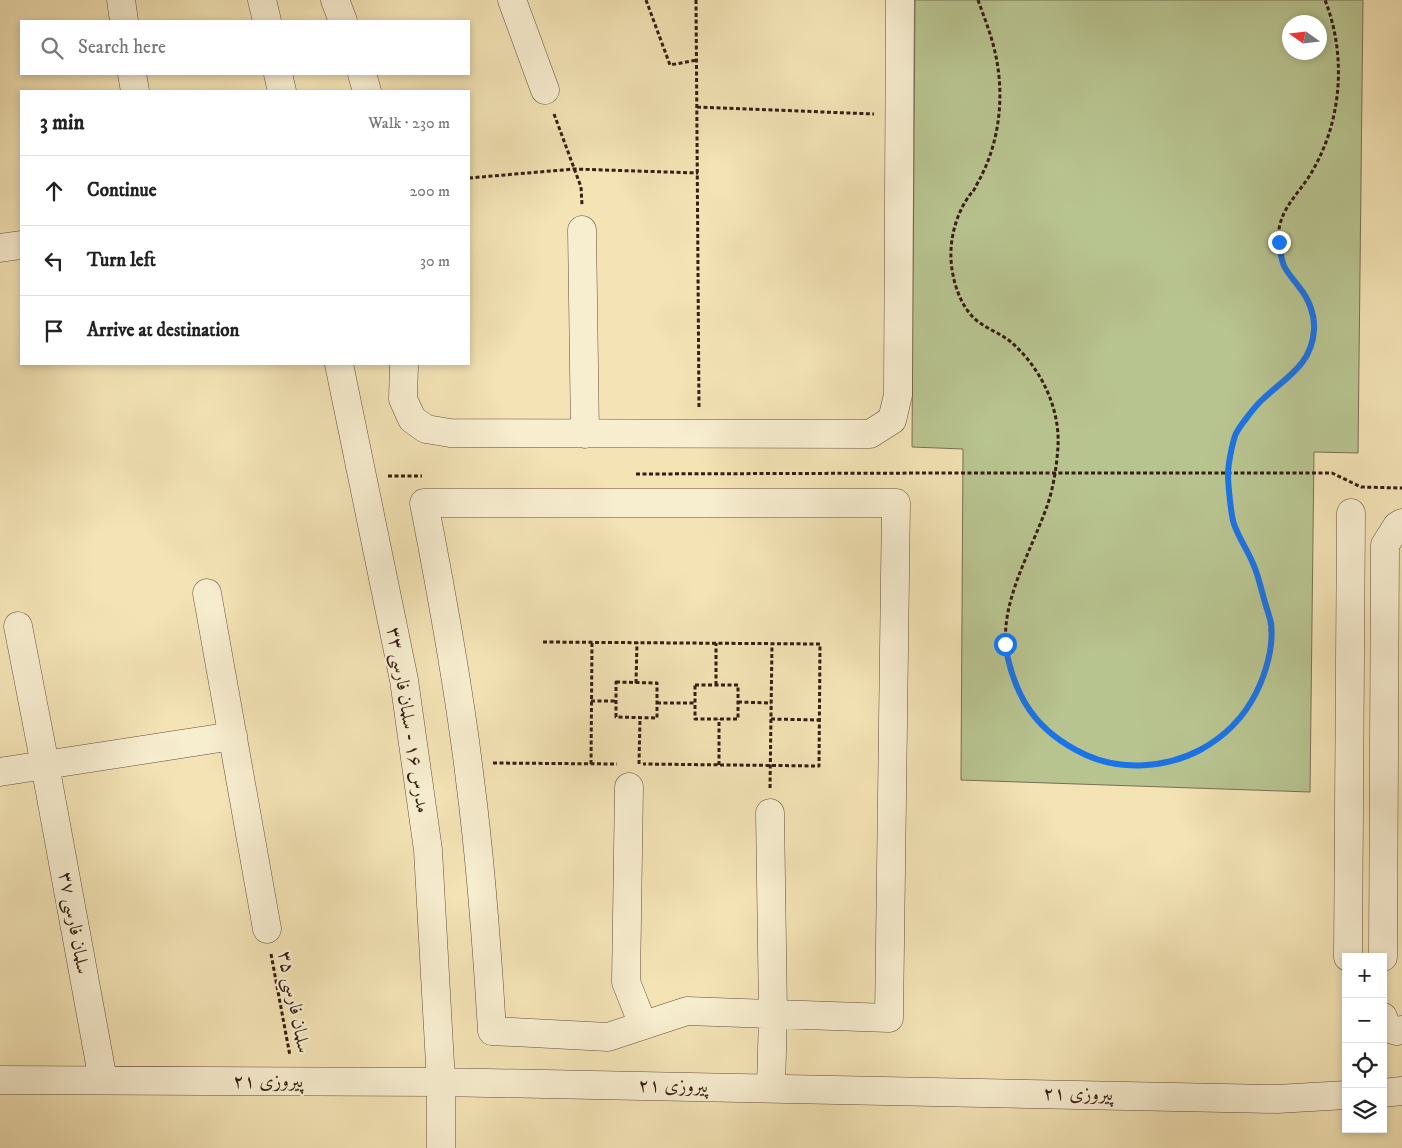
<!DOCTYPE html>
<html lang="en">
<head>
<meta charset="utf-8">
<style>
	:root { --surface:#fff; --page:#f6f6f6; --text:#222; --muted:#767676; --line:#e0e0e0 }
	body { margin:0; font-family:"IM FELL DW Pica",Amiri,serif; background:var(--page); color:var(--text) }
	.controls { position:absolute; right:15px; bottom:15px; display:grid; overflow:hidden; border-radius:0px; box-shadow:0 2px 8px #0003 }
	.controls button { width:45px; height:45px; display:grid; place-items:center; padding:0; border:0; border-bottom:1px solid var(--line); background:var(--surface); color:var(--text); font:25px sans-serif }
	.compass { position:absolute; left:1282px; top:15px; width:45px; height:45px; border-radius:50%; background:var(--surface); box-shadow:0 2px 8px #0003; rotate:284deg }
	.stop { position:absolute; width:15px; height:15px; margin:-11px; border:4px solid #1a73e8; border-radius:50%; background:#fff }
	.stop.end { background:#1a73e8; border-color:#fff; box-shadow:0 1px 5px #0008 }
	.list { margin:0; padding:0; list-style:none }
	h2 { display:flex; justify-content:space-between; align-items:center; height:65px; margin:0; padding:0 20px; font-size:21px }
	h2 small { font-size:16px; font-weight:400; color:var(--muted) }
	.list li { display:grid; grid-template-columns:32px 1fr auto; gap:15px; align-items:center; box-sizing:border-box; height:70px; padding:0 20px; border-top:1px solid var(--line) }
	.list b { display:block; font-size:19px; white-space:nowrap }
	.list em { font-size:16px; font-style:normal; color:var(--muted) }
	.icon { flex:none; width:28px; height:28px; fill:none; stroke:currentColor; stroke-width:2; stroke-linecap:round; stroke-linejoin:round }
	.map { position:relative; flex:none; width:1402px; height:1148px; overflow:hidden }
	.search { position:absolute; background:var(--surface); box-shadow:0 2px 8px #0003; left:20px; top:20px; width:450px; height:55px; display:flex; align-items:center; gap:12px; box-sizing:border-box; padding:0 18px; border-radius:0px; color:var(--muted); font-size:19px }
	.panel { position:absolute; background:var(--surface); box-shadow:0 2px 8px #0003; left:20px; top:90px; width:450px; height:275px; border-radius:0px }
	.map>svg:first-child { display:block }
	.green { fill:#b8c490; stroke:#777052; fill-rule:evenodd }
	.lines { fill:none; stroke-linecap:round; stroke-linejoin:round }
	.minor-casing { stroke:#654e3c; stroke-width:29 }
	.path { stroke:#361d13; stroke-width:3; stroke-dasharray:4 2.5; stroke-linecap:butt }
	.minor { stroke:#f7edcf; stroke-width:28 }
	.route { stroke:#1a73e8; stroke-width:6 }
	.labels { text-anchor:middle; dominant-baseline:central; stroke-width:4.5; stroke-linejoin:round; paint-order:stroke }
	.street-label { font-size:19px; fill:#361d13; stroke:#f7edcf }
</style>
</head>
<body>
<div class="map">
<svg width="1402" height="1148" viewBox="0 0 1402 1148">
	<rect width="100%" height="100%" fill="#f3e3b5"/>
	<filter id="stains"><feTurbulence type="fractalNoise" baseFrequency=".004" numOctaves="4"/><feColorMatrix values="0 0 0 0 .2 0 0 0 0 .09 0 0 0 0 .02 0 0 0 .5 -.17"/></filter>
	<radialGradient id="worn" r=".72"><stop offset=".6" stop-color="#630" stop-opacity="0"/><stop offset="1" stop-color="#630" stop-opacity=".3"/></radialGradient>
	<path class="green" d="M915 0H1363L1358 453 1314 452 1310 792 961 780 963 449 912 447ZM1290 22H1320V52H1290Z"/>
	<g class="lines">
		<defs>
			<path id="minor" d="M121 0 124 21
				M262 0 267 21
				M335 0 343 21
				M512 0 545 90
				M132 74 135 91
				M278 74 282 91
				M362 74 367 91
				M582 230 585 434
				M0 248 21 245
				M339 364 404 680 428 850 441 1082V1148
				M404 364 403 399 412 419 426 429 450 433 870 434 892 420 898 395 900 0
				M424 503H896L889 1018 687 1011 608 1037 492 1031C487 947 481 864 470 780 459 687 442 595 424 503Z
				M207 593 267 929
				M18 626 45 765 103 1080
				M0 772 233 736
				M629 787 626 982 643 1025
				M770 813 773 1014 771 1088
				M1348 957 1351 513
				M1383 957 1385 545 1397 526 1402 523
				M1383 1017 1387 1028 1397 1031 1402 1030
				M0 1080 441 1082 1277 1099 1346 1095
				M1383 1093 1402 1091"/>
		</defs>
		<use href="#minor" class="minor-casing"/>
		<path class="path" d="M646 0 670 65 697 60
			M696 0 699 408
			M978 0C984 17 991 34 995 52 1005 95 1000 144 977 184 971 196 975 187 967 199 956 216 950 238 951 259 952 281 961 310 980 323 990 330 1001 334 1011 342 1040 367 1060 407 1058 446 1057 465 1053 491 1046 509 1022 574 983 628 1022 698 1031 714 1043 728 1057 739 1141 800 1259 748 1270 646 1272 627 1267 610 1262 592 1259 584 1258 575 1254 566 1249 552 1240 539 1235 525 1231 516 1227 482 1228 471 1229 463 1232 453 1233 445 1234 442 1234 438 1235 436 1236 433 1244 423 1246 421 1251 414 1256 406 1262 399 1279 382 1302 372 1311 347 1317 326 1313 304 1299 287 1294 280 1288 273 1284 265 1279 254 1278 241 1279 229 1283 206 1299 193 1310 175 1342 123 1347 56 1325 0
			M697 107 874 114
			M554 114 581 187 582 205
			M469 178 574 169 698 173
			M636 474 941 473H1332L1361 487 1402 488
			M388 476H422
			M543 642 820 644 819 766 643 764
			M616 682 657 683V718L616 717Z
			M636 683 637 642
			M695 685H738V719H695Z
			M716 685V643
			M591 701H616
			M738 702 771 703
			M657 703H695
			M771 719 819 720
			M493 763 617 764
			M591 764 592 642
			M639 764 640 718
			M719 765V719
			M770 788 772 643
			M271 954 290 1056"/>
		<use href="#minor" class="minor"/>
	</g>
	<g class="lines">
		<path class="route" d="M1005 644C1014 697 1036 732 1086 755 1121 771 1166 768 1200 750 1224 737 1244 717 1256 693 1266 673 1274 646 1271 623 1269 614 1265 604 1263 595 1260 585 1258 575 1254 566 1249 552 1239 539 1234 524 1231 516 1228 483 1228 474 1228 465 1232 445 1235 436 1237 429 1256 405 1263 399 1285 378 1312 365 1314 330 1315 315 1309 299 1299 287 1294 280 1288 274 1284 266 1281 259 1280 250 1279 242"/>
	</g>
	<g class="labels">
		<g class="street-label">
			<text transform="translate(408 720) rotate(81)">مدرس ۱۶ - سلمان فارسی ۳۳</text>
			<text transform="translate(74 923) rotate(80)">سلمان فارسی ۳۷</text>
			<text transform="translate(294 1002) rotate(79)">سلمان فارسی ۳۵</text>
			<text x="268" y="1081">پیروزی ۲۱</text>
			<text transform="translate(673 1086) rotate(1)">پیروزی ۲۱</text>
			<text transform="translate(1078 1094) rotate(1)">پیروزی ۲۱</text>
		</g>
	</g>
	<rect width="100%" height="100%" filter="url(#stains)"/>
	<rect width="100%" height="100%" fill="url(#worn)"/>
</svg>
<div class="controls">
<button>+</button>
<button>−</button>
<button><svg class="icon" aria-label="locate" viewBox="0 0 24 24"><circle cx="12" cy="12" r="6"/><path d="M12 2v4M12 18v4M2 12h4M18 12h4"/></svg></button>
<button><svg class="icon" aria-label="layers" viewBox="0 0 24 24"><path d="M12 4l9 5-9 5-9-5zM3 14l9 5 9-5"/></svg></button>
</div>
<svg class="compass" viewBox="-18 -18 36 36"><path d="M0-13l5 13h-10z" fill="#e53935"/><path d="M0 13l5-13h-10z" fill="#767676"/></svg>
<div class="stop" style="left:1005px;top:644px"></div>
<div class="stop end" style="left:1279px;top:242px"></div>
<div class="search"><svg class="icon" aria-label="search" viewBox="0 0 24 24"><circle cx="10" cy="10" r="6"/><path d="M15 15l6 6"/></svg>Search here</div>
<section class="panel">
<h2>3 min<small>Walk · 230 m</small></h2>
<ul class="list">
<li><svg class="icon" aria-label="ahead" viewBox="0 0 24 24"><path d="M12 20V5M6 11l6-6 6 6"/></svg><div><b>Continue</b></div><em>200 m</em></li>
<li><svg class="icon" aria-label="left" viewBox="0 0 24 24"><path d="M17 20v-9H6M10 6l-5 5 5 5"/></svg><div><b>Turn left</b></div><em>30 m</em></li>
<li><svg class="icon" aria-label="arrive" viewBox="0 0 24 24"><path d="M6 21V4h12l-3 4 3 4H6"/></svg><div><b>Arrive at destination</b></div></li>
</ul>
</section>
</div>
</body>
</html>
